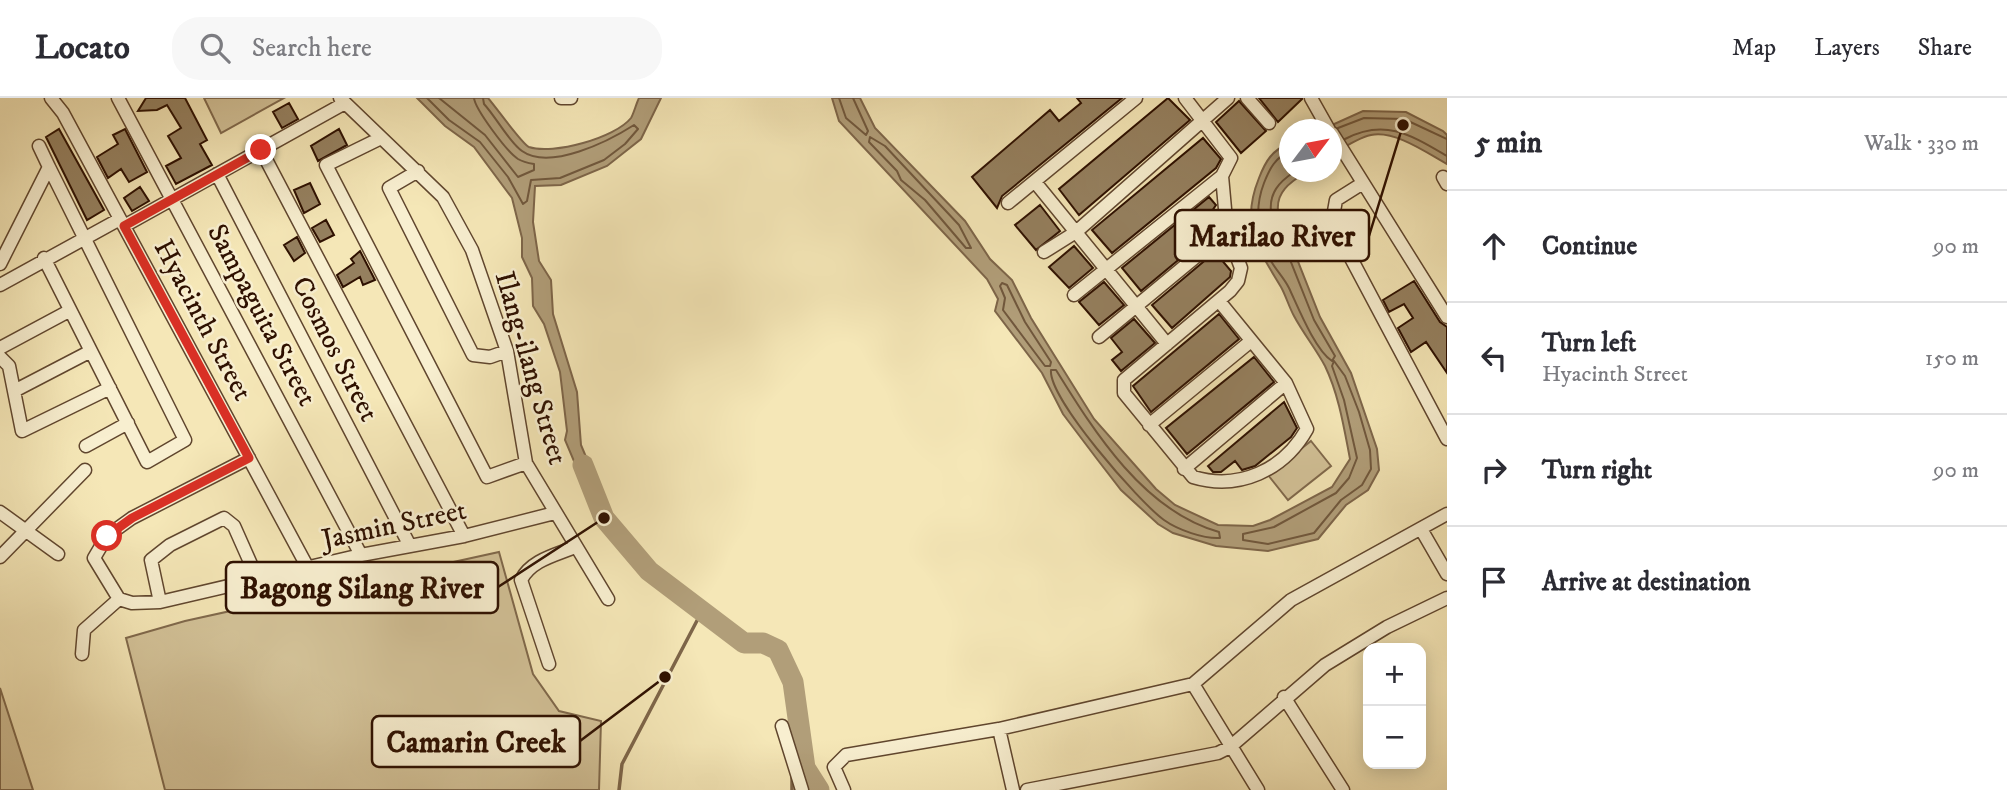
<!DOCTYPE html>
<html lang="en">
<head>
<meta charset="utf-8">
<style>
	:root { --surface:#fff; --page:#f7f7f7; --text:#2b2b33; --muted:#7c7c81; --line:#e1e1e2 }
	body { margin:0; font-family:"IM FELL DW Pica",serif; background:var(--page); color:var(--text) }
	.controls { position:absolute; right:21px; bottom:21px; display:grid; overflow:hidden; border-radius:14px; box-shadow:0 4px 18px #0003 }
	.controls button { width:63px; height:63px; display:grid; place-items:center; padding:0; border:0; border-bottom:2px solid var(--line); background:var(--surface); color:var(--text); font:35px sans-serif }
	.compass { position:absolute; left:1279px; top:21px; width:63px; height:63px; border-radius:50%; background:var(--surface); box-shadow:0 4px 18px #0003; rotate:58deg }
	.stop { position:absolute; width:21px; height:21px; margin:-16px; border:5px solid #d93025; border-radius:50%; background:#fff }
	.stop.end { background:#d93025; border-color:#fff; box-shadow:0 2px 7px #0008 }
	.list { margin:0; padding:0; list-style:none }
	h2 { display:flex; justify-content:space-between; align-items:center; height:91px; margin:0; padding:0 28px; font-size:30px }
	h2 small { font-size:23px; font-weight:400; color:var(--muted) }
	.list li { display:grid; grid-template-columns:46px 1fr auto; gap:21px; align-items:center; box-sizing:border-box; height:112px; padding:0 28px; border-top:2px solid var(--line) }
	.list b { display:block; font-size:26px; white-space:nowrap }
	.list p { margin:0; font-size:23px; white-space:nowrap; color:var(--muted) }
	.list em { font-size:23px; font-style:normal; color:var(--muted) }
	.icon { flex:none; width:38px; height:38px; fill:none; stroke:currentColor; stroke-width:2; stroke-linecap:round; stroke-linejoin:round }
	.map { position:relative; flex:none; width:1447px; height:692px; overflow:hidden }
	header { display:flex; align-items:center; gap:42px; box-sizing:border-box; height:98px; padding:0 35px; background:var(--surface); border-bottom:2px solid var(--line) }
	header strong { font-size:33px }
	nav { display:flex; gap:38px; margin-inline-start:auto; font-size:24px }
	.search { width:490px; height:63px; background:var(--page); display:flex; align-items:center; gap:18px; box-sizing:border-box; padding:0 24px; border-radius:28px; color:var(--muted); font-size:26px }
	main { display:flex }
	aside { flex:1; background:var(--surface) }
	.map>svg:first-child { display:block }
	.green { fill:#d3c298; stroke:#80694c; stroke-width:2 }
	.water { fill:#b19e79; stroke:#7d6549; stroke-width:2 }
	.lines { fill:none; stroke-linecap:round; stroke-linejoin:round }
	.shore { stroke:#70573c; stroke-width:2 }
	.stream { stroke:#7d6549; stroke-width:3.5 }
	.river { stroke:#b19e79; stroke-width:21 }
	.building { fill:#95805f; stroke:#2e1000; stroke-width:2 }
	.minor-casing { stroke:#60462e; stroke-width:15 }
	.minor { stroke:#f8efd0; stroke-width:12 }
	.route { stroke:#d93025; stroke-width:9 }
	.labels { text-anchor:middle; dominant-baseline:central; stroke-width:5; stroke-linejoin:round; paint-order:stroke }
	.street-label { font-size:28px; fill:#2e1000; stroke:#f8efd0 }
	.leader { fill:none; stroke:#2e1000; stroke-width:2.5 }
	.callout-dot { fill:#2e1000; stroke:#f8efd0; stroke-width:2.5 }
	.callout { fill:#f8efd0; stroke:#2e1000; stroke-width:2.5 }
	.callout-label { font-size:30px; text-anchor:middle; font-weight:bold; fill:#2e1000 }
</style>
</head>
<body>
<header>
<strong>Locato</strong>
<div class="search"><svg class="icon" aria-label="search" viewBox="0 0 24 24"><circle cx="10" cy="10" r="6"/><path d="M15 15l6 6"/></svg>Search here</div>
<nav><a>Map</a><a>Layers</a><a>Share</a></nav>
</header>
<main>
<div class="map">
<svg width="1447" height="692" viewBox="0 0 1447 692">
	<rect width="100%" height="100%" fill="#f5e7b7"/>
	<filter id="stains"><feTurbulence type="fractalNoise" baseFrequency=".00286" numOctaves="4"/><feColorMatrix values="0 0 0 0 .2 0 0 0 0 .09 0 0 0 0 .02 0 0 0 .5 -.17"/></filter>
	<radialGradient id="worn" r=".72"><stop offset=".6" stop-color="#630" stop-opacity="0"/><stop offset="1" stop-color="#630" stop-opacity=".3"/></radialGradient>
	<path class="green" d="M204 0H284L221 35Z
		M1311 343 1331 368 1288 402 1268 377Z
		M499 454 533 576 559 613 601 623 599 692H165L126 540 185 523Z
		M0 590 33 692H0Z"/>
	<path class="water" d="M417 0H488C496 9 522 46 529 49 553 57 615 40 631 20 634 15 636 6 639 0H661L641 41 607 68 561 87 535 88 533 124 539 163 551 182 553 216 577 294 581 347 599 390 587 394 565 342 567 333 560 274 544 226 533 208 532 180 522 159V140L512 100 474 49 445 28Z
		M832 0H860L875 30 965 123 990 161 1012 182 1031 220 1094 321 1156 391 1175 407 1218 427 1253 428 1270 422 1332 389 1350 361C1344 330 1339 297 1325 268 1316 251 1303 235 1294 218 1289 209 1286 198 1281 189 1257 149 1240 127 1259 80 1266 62 1272 53 1289 45L1290 74H1306C1291 84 1276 93 1278 113L1320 219 1351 275 1377 351 1379 372 1368 392 1346 407 1318 441 1268 453 1216 448 1173 435 1158 426 1121 392 1097 361 1063 316 1042 275 995 213 998 201 987 181 839 23Z
		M1363 13 1406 14 1443 33 1447 37V66C1427 55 1395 32 1371 37 1357 40 1343 50 1332 57V32H1321Z"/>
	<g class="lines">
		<path class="shore" d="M427 0 449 22 480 44 508 79 523 106 527 103 531 82 560 80 604 62 625 46 638 31 634 27C609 43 550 73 522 53 509 44 496 19 484 6L483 0
			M439 0 485 37 518 79 534 72V66C528 65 523 64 518 61 507 54 475 11 474 0
			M839 0 846 20 866 37 868 33 853 0
			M1338 30 1364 20 1404 21 1447 41
			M870 39 885 48 959 127 971 150H966L925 102 901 82 897 73 869 44Z
			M1345 41C1385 20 1411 37 1447 58
			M1290 53C1275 60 1270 70 1264 85 1254 111 1257 139 1271 163 1276 172 1284 180 1289 190 1298 209 1315 252 1332 263L1335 258 1314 222 1271 114C1269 95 1279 84 1294 74
			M1002 185 1007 187 1025 224 1051 264 1050 268H1045L1003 212 1005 200 1000 188Z
			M1334 263 1345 278 1359 314 1370 352 1371 371 1362 387 1341 402 1314 435 1268 446 1243 442V436L1274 429 1336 395 1349 380 1357 360 1344 302 1332 268Z
			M1051 272H1056C1095 335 1144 413 1219 434L1220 440C1204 441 1178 432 1164 422 1139 404 1048 300 1051 272Z"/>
		<path class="stream" d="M797 660 803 649
			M792 677V692
			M619 692 622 666 701 515"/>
		<path class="river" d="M583 367 604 420 649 473 744 545H763L778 552 793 584 805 670 819 692"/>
	</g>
	<path class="building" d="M146 0H185L207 42 200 46 212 67 176 86 166 68 181 60 168 38 181 30 167 7 157 12 138 13Z
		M1077 0H1122L1002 98 997 110 972 79 1050 12 1059 23 1081 5Z
		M1168 0 1190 22 1079 117 1059 91Z
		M1259 0H1302V1L1278 24Z
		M1239 3 1266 33 1241 55 1216 24Z
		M289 5 298 21 282 30 273 14Z
		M59 31 104 112 87 122 46 39Z
		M125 31 147 74 129 84 121 71 108 80 97 59 118 46 113 37Z
		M339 31 347 47 318 63 311 48Z
		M1203 40 1221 61 1216 70 1112 155 1092 132Z
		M310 85 320 106 304 115 294 92Z
		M140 89 149 103 132 113 124 100Z
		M1209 99 1216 107 1212 113 1217 119 1218 129 1141 193 1122 170Z
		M1040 107 1060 133 1036 152 1015 127Z
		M326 122 334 137 320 144 312 130Z
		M297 139 305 155 294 163 284 147Z
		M1074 148 1093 170 1069 190 1049 169Z
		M360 153 375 182 363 187 360 179 343 189 337 177 354 165 351 161Z
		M1215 154 1231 173 1230 179 1172 230 1152 207Z
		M1414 183 1440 224 1447 229V275L1426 244 1411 254 1398 230 1413 220 1404 206 1389 214 1383 202Z
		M1104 184 1124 207 1099 227 1079 204Z
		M1219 216 1239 241 1151 314 1133 288Z
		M1134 221 1155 245 1121 273 1112 262 1122 254 1111 240Z
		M1254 259 1274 284 1187 356 1166 330Z
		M1284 304 1297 330 1291 339 1255 368 1242 372 1235 363 1221 374H1213L1208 368Z"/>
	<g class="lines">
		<defs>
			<path id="minor" d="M51 0 63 15 308 470
				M118 0 361 457
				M340 0 443 99 472 152 507 253 526 365 608 501
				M561 0H571
				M1185 0 1231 60 1222 78 1227 133 1241 170 1238 183 1230 193 1124 282V295L1193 379C1239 393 1284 372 1307 331L1286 285 1219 203
				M1247 0 1269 25
				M1311 0 1329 32
				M1332 35 1447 219
				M381 40 326 67 487 379 526 365
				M39 48 49 69
				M261 52 464 438
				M418 73 389 90 473 257 490 259 507 253
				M217 76 410 448
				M1443 79 1447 86
				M1035 84 1167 246
				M1363 85 1336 102 1333 119 1336 132 1447 341
				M1008 105 1136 0
				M124 128 345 5
				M1044 154 1076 134 1228 0
				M0 166 49 69 185 342 147 364 44 160
				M0 187 120 121
				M1074 197 1222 78
				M1099 239 1227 133
				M0 250 69 213
				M0 259 9 268 22 333 110 290
				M16 292 91 253
				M1149 327 1251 243
				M86 348 128 325
				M1184 371 1286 285
				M0 414 58 456
				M1421 431 1447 476
				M0 459 85 372
				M119 501 132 505 160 504 361 457 464 438 555 415
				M119 501 94 460 107 438 132 420 249 360
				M160 504 151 462 170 447 224 420 234 428 258 482
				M82 556 84 532 119 501
				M549 566 521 482C531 462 556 457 575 449
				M1193 586 1258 692
				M1284 599 1343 692
				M782 628 802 692
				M999 631 1013 692
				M844 692 834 669 846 657 999 631 1193 586 1291 502 1447 416
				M1027 692 1218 655 1230 649 1325 567 1387 529 1447 500"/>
		</defs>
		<use href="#minor" class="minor-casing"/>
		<use href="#minor" class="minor"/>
	</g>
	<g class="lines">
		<path class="route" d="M107 438 132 420 249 360 124 128 261 52"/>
	</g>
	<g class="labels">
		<g class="street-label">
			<text transform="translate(262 217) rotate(62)">Sampaguita Street</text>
			<text transform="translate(203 222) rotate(62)">Hyacinth Street</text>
			<text transform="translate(335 251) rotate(63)">Cosmos Street</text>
			<text transform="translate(531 270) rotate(74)">Ilang-ilang Street</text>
			<text transform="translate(394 427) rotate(-12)">Jasmin Street</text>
		</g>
	</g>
	<path class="leader" d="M1403 27L1369 138M604 420L498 489M665 579L580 643"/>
	<g class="callout-dot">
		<circle cx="1403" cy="27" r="7"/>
		<circle cx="604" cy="420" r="7"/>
		<circle cx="665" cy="579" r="7"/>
	</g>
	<g class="callout">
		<rect x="1175" y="112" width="194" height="51" rx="7"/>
		<rect x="226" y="464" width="272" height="51" rx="7"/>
		<rect x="372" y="618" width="208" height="51" rx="7"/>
	</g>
	<g class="callout-label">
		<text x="1272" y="148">Marilao River</text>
		<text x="362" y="500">Bagong Silang River</text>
		<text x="476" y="654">Camarin Creek</text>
	</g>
	<rect width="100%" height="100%" filter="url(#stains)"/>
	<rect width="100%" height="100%" fill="url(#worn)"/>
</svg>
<div class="controls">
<button>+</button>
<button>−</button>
</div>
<svg class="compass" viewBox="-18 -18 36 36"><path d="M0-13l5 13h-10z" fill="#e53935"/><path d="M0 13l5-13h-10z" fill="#7c7c81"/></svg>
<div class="stop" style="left:107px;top:438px"></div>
<div class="stop end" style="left:261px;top:52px"></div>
</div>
<aside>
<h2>5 min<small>Walk · 330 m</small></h2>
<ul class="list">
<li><svg class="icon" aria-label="ahead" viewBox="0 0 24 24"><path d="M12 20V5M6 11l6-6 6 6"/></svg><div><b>Continue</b></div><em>90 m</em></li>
<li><svg class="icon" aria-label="left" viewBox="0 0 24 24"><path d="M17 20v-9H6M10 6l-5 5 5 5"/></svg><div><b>Turn left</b><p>Hyacinth Street</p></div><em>150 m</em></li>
<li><svg class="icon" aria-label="right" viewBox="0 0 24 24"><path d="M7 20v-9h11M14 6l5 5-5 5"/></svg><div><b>Turn right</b></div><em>90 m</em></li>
<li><svg class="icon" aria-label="arrive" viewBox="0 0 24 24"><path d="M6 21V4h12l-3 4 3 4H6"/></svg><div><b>Arrive at destination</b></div></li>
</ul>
</aside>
</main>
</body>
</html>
